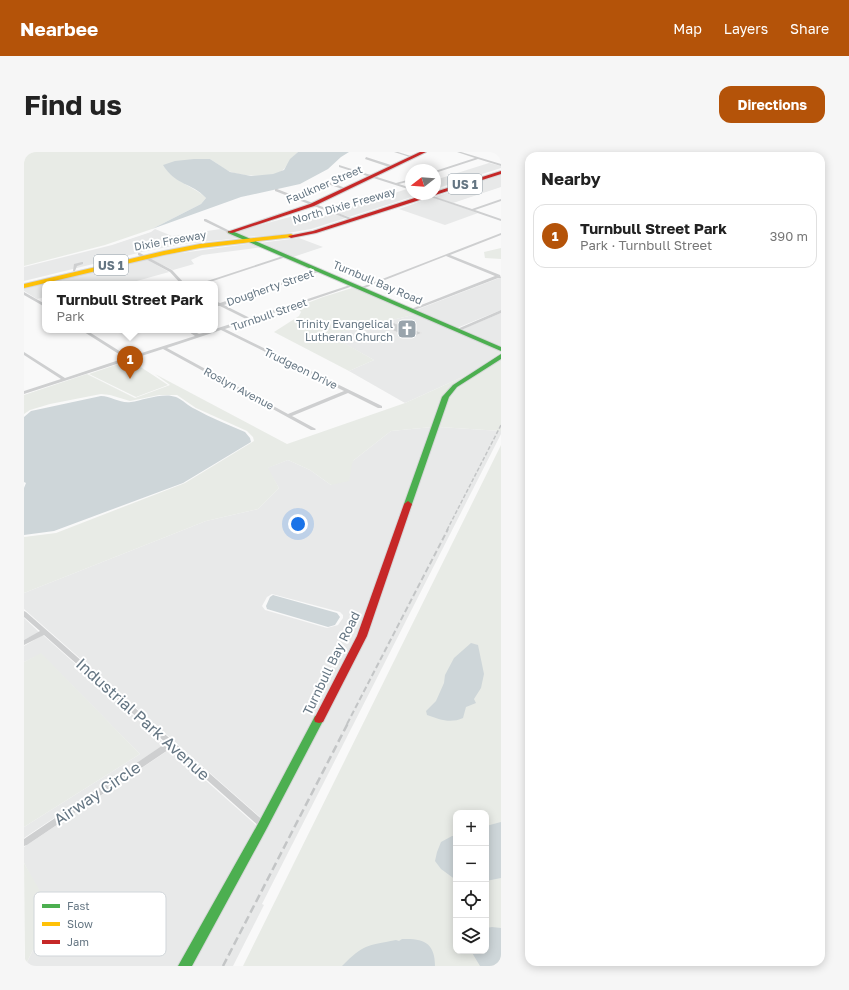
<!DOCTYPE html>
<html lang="en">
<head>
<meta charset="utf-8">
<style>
	:root { --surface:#fff; --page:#f6f6f6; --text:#222; --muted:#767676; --line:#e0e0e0; --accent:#b45309 }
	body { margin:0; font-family:"Golos Text",sans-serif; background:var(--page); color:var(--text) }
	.controls { position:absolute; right:12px; bottom:12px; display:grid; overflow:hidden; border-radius:8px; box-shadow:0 2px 10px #0003 }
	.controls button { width:36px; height:36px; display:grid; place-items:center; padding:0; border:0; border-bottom:1px solid var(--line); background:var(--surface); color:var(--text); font:20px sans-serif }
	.compass { position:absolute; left:381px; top:12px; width:36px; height:36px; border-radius:50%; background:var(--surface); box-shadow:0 2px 10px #0003; rotate:253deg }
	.you { position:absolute; left:274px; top:372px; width:14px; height:14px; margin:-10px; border:3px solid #fff; border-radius:50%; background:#1a73e8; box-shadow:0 0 0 6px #1a73e833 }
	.badge { display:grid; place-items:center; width:26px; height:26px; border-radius:50%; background:var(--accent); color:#fff; font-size:13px; font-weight:700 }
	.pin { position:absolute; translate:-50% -33px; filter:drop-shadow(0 1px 2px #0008) }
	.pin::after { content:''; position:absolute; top:21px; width:14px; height:12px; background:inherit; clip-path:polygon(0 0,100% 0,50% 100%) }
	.popup { position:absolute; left:18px; top:129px; width:176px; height:52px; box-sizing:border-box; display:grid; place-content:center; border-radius:8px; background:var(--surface); filter:drop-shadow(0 1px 3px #0005); font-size:13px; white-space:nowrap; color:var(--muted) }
	.popup b { font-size:15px; color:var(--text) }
	.popup::after { content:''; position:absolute; left:50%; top:100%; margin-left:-8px; border:8px solid transparent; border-top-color:var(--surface) }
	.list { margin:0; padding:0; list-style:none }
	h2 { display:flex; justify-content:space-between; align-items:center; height:52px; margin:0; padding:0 16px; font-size:17px }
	h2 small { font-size:13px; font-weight:400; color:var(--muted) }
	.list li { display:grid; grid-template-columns:26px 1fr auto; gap:12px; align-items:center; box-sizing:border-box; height:64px; margin:0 8px 8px; padding:0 8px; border:1px solid var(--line); border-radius:12px }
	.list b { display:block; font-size:15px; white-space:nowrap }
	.list p { margin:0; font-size:13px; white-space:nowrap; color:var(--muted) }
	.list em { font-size:13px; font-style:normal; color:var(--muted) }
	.icon { flex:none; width:22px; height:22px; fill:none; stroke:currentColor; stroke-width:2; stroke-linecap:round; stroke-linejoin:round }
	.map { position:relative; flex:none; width:477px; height:814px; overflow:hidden; border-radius:12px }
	header { display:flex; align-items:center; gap:24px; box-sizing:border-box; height:56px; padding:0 20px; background:var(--accent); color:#fff }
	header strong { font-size:19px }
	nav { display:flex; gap:22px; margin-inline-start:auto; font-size:14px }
	.intro { display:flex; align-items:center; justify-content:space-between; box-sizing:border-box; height:96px; padding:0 24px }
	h1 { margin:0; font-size:28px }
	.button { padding:10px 18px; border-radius:12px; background:var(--accent); color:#fff; font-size:14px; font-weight:700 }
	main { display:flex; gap:24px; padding:0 24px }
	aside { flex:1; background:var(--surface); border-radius:12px; box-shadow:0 2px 10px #0003 }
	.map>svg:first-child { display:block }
	.built { fill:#e8e9e9; fill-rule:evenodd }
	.green { fill:#e8ebe6; fill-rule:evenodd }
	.water { fill:#ced6d9 }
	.building { fill:#d0d2d3; stroke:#e8e8e8 }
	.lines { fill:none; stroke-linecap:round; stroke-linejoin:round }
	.fast-casing { stroke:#d5d6d7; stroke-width:2 }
	.slow-casing { stroke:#d5d6d7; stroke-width:2 }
	.jam-casing { stroke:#d5d6d7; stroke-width:2 }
	.street { fill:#cecfd0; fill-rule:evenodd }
	.fast { fill:#4caf50; fill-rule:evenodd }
	.slow { fill:#ffc107; fill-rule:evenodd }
	.jam { fill:#c62828; fill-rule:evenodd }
	.rail-far2 { stroke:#c3c5c6; stroke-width:1.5; stroke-dasharray:4 2; stroke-linecap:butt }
	.rail-far1 { stroke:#c3c5c6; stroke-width:2; stroke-dasharray:6 3; stroke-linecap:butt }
	.rail { stroke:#c3c5c6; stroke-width:2.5; stroke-dasharray:8 4; stroke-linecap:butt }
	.labels { text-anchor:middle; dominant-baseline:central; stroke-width:4; stroke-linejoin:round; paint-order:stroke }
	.far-street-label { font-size:11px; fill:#657683; stroke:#fff }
	.far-poi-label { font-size:11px; fill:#657683; stroke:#fff; text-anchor:end }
	.shield { fill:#fff; stroke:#939fa8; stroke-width:1 }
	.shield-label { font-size:12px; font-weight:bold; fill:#657683 }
	.street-label { font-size:13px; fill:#657683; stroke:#fff }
	.near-street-label { font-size:16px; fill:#657683; stroke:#fff }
	.key { fill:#fff; stroke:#d1d6da; stroke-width:1 }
	.key-label { font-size:11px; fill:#657683 }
</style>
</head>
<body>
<header>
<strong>Nearbee</strong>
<nav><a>Map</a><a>Layers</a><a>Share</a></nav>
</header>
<div class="intro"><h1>Find us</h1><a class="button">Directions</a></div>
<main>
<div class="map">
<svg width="477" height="814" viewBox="0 0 477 814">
	<rect width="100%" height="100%" fill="#f9f9f9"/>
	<path class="built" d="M465 11 477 14V16L411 37V28Z
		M477 22V35L429 51 411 45Z
		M383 37 387 38V42H397L325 65 311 60Z
		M408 45 454 61 421 73 375 57Z
		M281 61 294 66 309 61 322 66 287 77 252 83 222 85 209 80Z
		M131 77 148 84 197 77 217 86 159 92 122 99 0 129V115L88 93 127 80Z
		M275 86 299 95 269 105 235 91Z
		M230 91 239 95 178 103 167 108 170 112 149 118 126 107 150 102Z
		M122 107 145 120 102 132H21V145L13 147 0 139V137Z
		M475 126H477V158L433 176 392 158Z
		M477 161V196L437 178Z
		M393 162 477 199V201L445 222 381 251 325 219 350 208 305 183Z
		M408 275 334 483 237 666 0 457V441L182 369 234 357 255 336 243 316 264 308 286 318 307 333 330 308 367 279ZM248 442 316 460 319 463V466L314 473 303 476 241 458 238 454 243 445Z
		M415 275 477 279V282L238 752 240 753 209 814H167L243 675 245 673 244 672 342 485Z
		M0 466 15 480 0 488Z
		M19 483 141 592 0 686V675L116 602 17 502 0 510V494Z
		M146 597 233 674 155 814H1L9 798 45 779 28 760 7 725 0 711V695Z"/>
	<path class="green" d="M0 0H274C266 7 266 10 260 17 252 27 218 24 207 20 200 18 193 11 186 7L140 13C147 29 170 34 182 46L177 52 128 77 81 93 0 114Z
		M477 96V107L461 106 460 100Z
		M328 136 338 138 393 162 306 183 350 208 325 219 250 180 275 164 277 160 273 155 299 145Z
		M477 207V279L415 275 425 245 433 234Z
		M106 208 144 233 112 245 65 222Z
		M63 222 111 246 146 233 131 222 263 292 381 251 445 222 428 233 419 244 408 275 367 279 330 308 328 312 325 329 307 333 286 318 264 308 244 316 255 336 234 357 182 369 0 441V385L32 381 161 331 230 289 229 285 223 279 172 256 153 243H135L106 249 86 243 77 242 26 252 6 258 0 262V243Z
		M477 293V814H219ZM432 661H462V799H432Z
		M17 501 116 602 0 675V510Z
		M0 711 28 760 45 779 9 798 1 814Z"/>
	<path class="water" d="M274 0H325L317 5 304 17 276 32 217 45 128 77 177 52 182 46C167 30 152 34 139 13L151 9 170 7H186L206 20 227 24 249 22 260 18 266 7Z
		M77 244C87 244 97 252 107 250 119 248 140 240 152 245 159 248 164 254 171 257 187 266 205 273 221 280L226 286 227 290 159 331 30 379 0 383V336L2 331 0 330V265L7 259Z
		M249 443 313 461 316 465 311 473 304 475 243 457 242 454 246 445Z
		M447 491 454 493 460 522 457 536 450 547 452 551 442 555 439 566C426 572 415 567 403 563L402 559 412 549 420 531 421 523 430 506Z
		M477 670V726L462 729V674Z
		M428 684H432V728L417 717 411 709 413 700 417 690Z
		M468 775 477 776V814H456L447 799H462V776Z
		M378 787C400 786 411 791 411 814H318C340 792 342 794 372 788L375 789Z"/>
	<path class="building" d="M366 169 373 172 376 171 398 181 386 186 356 173Z"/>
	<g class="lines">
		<defs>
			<path id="fast" d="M204 79H208L477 195V199L204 81Z
				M477 202V207L433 235 425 245 388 352 387 354H381L380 352 418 245 429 233Z
				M295 563 299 564 300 567 243 676 168 814H154L235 670 291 564Z"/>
			<path id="slow" d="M267 82 269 83V85L176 96 140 103 0 136V132L140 99 176 92Z"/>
			<path id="jam" d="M396 0H402L290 54 208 81 203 80 286 52Z
				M477 19V22L292 81 267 86 264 84 289 79 403 42H411V40Z
				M384 349 388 352 343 484 299 570 295 571 291 570 290 567 333 484 380 352Z"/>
		</defs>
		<use href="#fast" class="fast-casing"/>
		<use href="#slow" class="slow-casing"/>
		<use href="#jam" class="jam-casing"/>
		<path class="street" d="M370 0H374L390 5 389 6Z
			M433 0H437L477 12V14L454 7 411 21V19L451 6Z
			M342 5 370 14 371 15 368 16 341 7Z
			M315 13 372 31 387 27V29L375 32 387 36V38L315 15Z
			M301 29H303L324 37 321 38 301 31Z
			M251 37H253L332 68 329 69 251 39Z
			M398 42H403L448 57 477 47V49L451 58 477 67V69Z
			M180 67H182L208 80 205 81 180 69Z
			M477 81V83L426 103 476 123 477 126H474L388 159 386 158 387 157 471 124 422 104 338 137 335 136Z
			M114 101H116L148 118 161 132H157L146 120 114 103Z
			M262 103 265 104 180 132H174Z
			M58 110H59V112L53 114 51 119H49L50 112Z
			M296 117 298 118 297 119 200 153 226 166 329 132 332 133 229 168 228 169H225L201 177 358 254V256H354L324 241 268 264 292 277 291 278H287L139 197 0 242V239L37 227 0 203V200L41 226 101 206 57 178H62L105 205 171 184 162 178H167L175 182 191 178V177L222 167 196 154H194L191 152V149L196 151ZM197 178 320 239 264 262 143 196Z
			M0 140 21 152V155L0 143Z
			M477 158V161L435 179 431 178Z
			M0 459 2 460 242 671 243 673 242 675 239 676 236 675 147 596 3 693 0 694V687L142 591 20 483 0 493V488L16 479 0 465Z"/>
		<use href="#fast" class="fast"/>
		<use href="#slow" class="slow"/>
		<use href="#jam" class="jam"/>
		<path class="rail-far2" d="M423 378 477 273"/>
		<path class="rail-far1" d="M323 572 424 377"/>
		<path class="rail" d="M199 814 324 571"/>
	</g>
	<defs>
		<symbol id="church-square" viewBox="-11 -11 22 22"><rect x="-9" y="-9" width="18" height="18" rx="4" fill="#99a4ac" stroke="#fff"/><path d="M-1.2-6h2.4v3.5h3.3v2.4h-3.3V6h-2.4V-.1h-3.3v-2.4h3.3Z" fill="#fff"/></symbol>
	</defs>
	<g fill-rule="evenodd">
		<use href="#church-square" x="372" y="166" width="22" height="22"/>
	</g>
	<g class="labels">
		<g class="far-street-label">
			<text transform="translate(300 32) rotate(-23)">Faulkner Street</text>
			<text transform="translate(320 53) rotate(-16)">North Dixie Freeway</text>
			<text transform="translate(146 88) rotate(-10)">Dixie Freeway</text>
			<text transform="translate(354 130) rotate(23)">Turnbull Bay Road</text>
			<text transform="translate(246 135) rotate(-19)">Dougherty Street</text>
			<text transform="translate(245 162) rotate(-19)">Turnbull Street</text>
			<text transform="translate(277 216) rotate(26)">Trudgeon Drive</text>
			<text transform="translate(215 236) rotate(28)">Roslyn Avenue</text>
		</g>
		<g class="far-poi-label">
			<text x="369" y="171">Trinity Evangelical<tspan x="369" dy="13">Lutheran Church</tspan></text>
		</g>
		<g class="shield">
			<rect x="424" y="22" width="34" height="20" rx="3"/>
			<rect x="70" y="103" width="34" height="20" rx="3"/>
		</g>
		<g class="shield-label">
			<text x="441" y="32">US 1</text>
			<text x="87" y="113">US 1</text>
		</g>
		<g class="street-label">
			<text transform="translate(307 511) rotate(-64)">Turnbull Bay Road</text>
		</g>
		<g class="near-street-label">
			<text transform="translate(119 567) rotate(42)">Industrial Park Avenue</text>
			<text transform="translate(73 641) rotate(-34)">Airway Circle</text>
		</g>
	</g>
	<rect x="10" y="740" width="132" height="64" rx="6" class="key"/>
	<rect x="18" y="752" width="18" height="4" fill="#4caf50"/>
	<rect x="18" y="770" width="18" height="4" fill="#ffc107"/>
	<rect x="18" y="788" width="18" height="4" fill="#c62828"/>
	<g class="key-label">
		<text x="43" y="758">Fast</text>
		<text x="43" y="776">Slow</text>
		<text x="43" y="794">Jam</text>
	</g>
</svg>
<div class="controls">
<button>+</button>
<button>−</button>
<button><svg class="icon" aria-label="locate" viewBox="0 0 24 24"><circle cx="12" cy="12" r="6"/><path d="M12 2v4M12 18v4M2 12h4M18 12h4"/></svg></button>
<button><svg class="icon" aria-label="layers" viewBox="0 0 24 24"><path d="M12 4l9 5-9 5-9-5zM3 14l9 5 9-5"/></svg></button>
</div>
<svg class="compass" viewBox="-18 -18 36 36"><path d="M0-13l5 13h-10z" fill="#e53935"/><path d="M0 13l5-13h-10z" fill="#767676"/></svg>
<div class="you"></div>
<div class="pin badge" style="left:106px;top:227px">1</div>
<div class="popup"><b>Turnbull Street Park</b>Park</div>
</div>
<aside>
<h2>Nearby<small></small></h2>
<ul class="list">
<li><span class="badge">1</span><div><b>Turnbull Street Park</b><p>Park · Turnbull Street</p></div><em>390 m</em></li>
</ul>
</aside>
</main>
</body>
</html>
